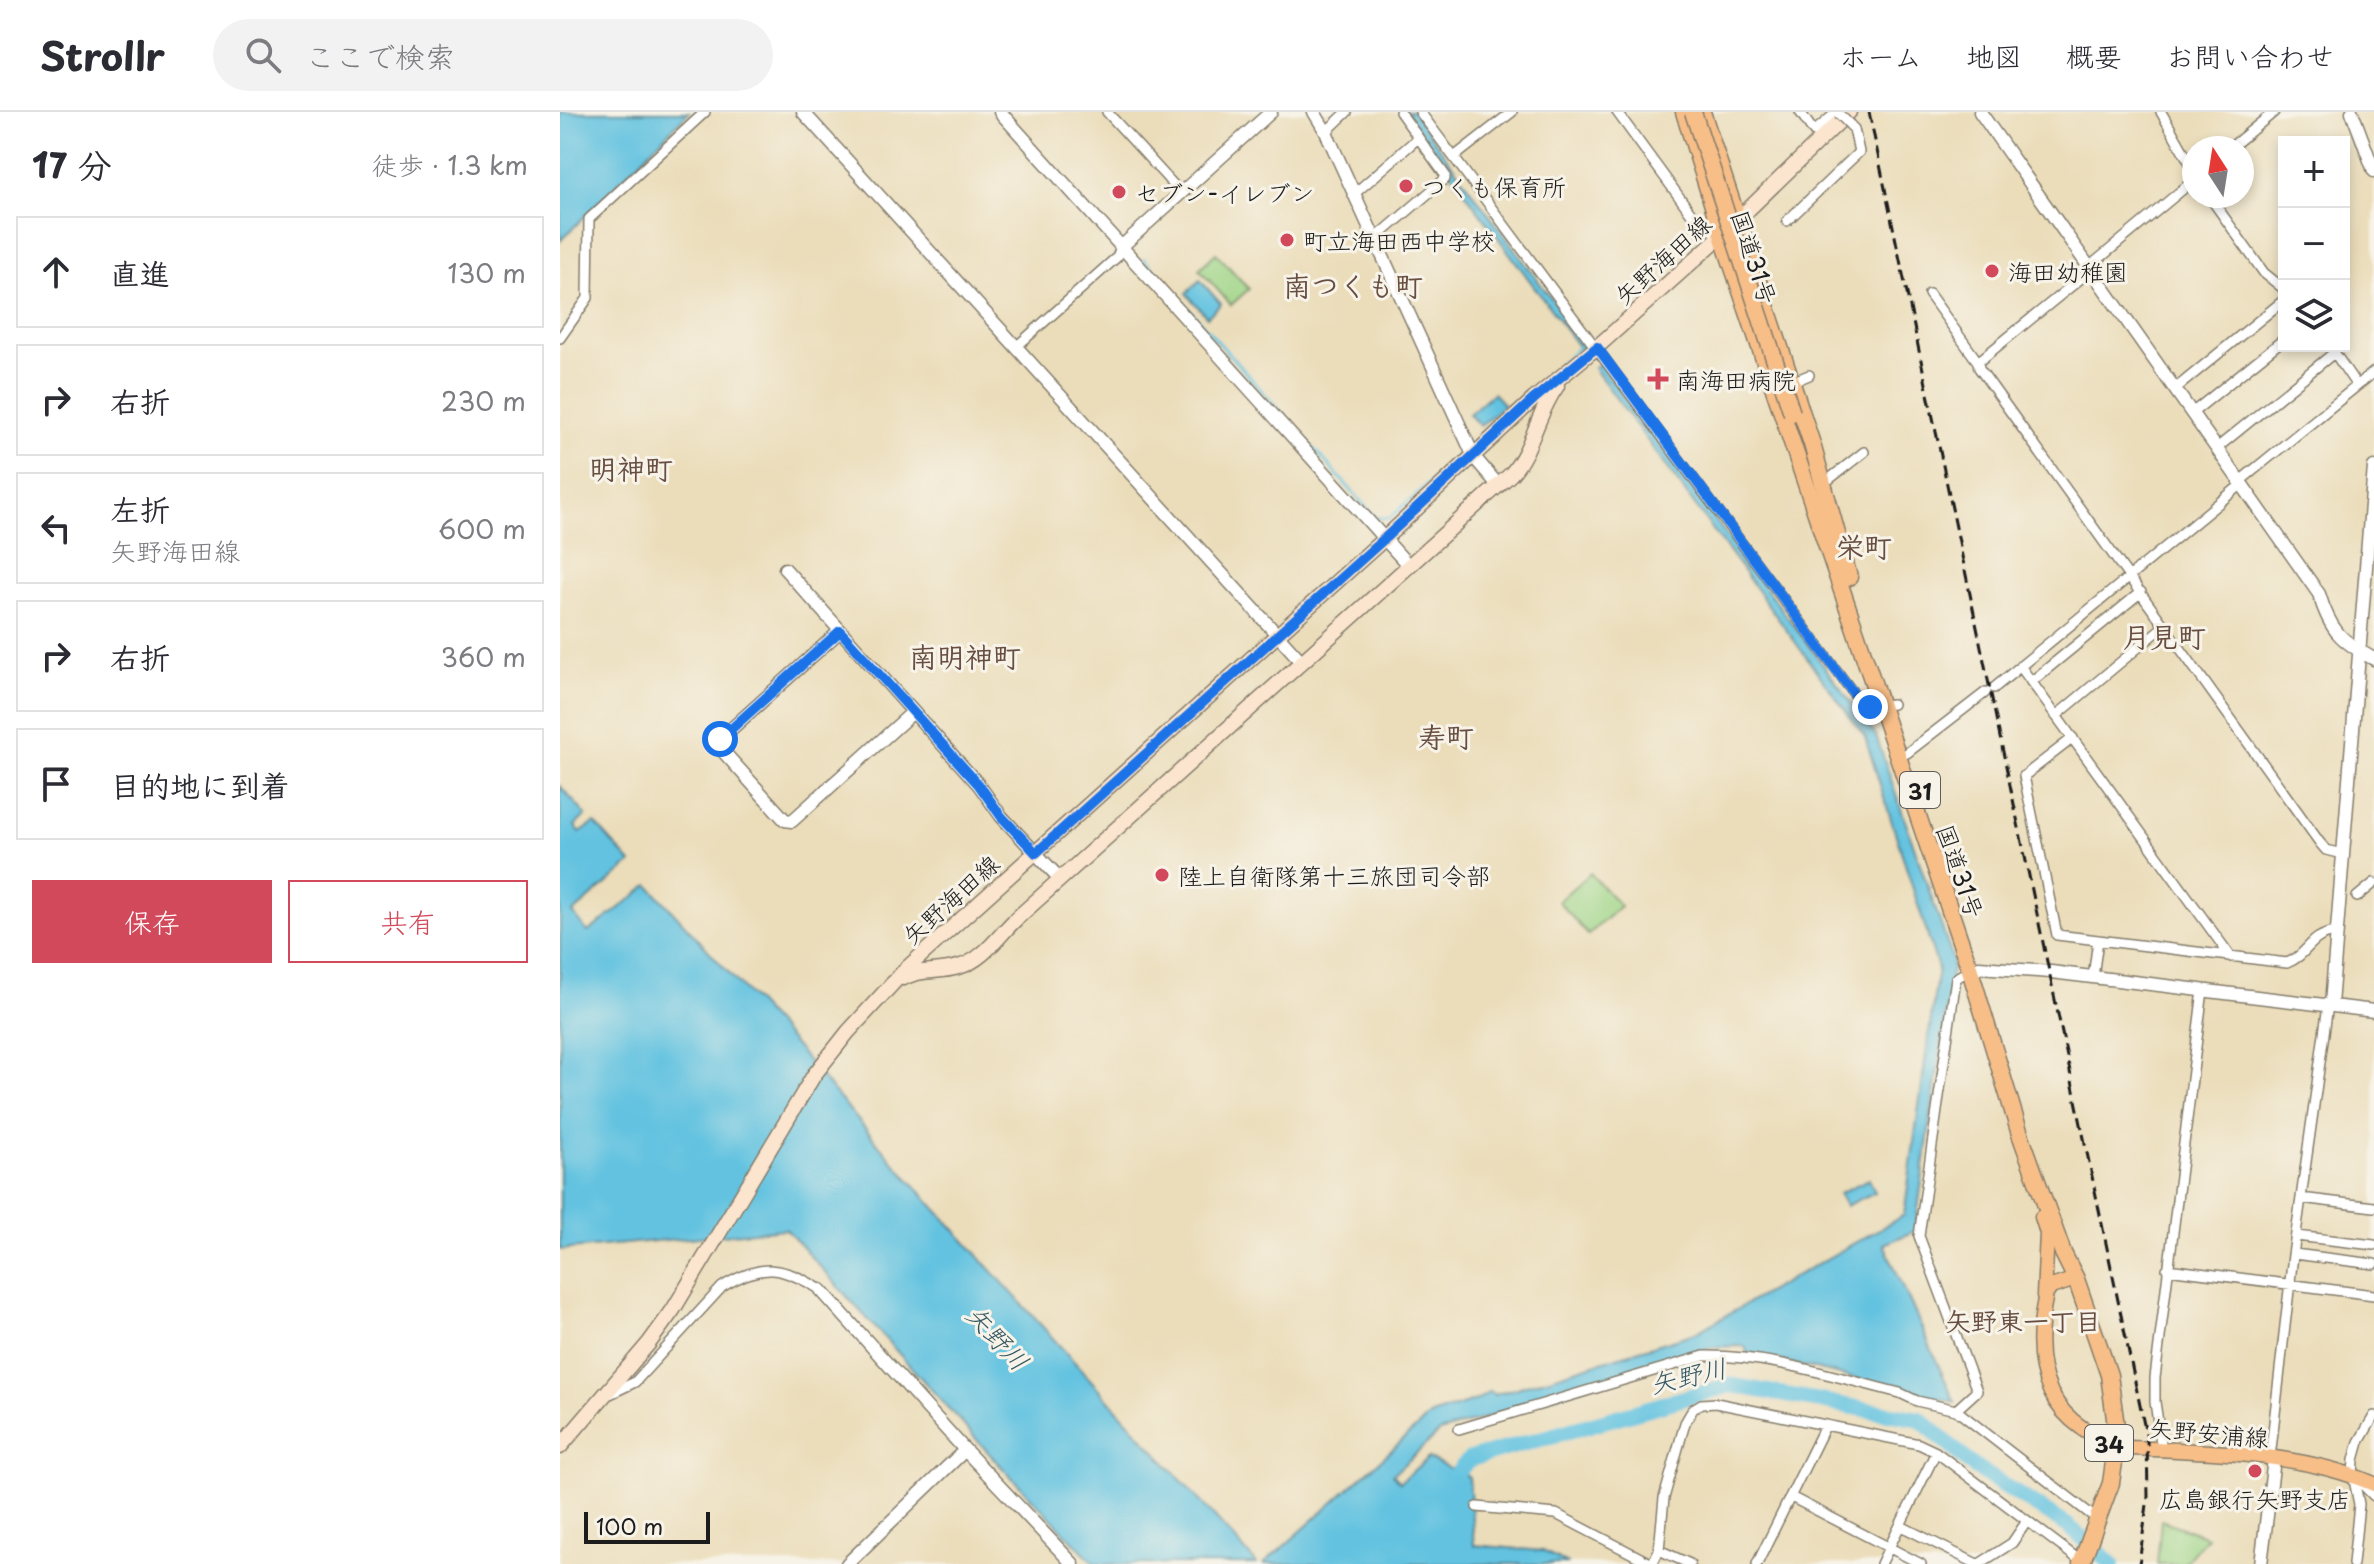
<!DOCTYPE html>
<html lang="ja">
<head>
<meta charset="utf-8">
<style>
	:root { --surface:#fff; --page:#f2f2f3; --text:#2b2b33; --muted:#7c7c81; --line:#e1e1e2; --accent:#d1495b }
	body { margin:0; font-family:"Playpen Sans","Klee One",sans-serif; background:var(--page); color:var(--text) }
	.controls { position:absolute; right:24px; top:24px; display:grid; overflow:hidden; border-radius:0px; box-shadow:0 4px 12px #0003 }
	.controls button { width:72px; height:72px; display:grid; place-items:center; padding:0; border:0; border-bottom:2px solid var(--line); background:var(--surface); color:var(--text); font:40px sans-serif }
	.compass { position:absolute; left:1622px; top:24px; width:72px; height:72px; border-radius:50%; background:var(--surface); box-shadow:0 4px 12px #0003; rotate:348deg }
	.scale { position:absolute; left:24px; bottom:20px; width:126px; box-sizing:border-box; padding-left:8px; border:4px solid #1c1c1c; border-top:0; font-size:22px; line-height:28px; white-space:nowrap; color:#1c1c1c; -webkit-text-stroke:6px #f7f3e8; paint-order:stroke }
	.stop { position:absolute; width:24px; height:24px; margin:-18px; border:6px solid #1a73e8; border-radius:50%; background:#fff }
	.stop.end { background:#1a73e8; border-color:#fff; box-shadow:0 2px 8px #0008 }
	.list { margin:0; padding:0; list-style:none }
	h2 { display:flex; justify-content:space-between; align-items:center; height:104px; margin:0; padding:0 32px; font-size:34px }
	h2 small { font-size:26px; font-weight:400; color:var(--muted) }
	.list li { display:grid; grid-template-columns:52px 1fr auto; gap:24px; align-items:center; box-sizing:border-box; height:112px; margin:0 16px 16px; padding:0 16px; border:2px solid var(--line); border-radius:0px }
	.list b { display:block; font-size:30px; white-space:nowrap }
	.list p { margin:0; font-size:26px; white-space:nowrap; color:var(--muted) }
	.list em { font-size:26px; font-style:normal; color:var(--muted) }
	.actions { display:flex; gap:16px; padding:24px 32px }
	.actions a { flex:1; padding:18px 0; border:2px solid var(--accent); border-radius:0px; text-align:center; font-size:28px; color:var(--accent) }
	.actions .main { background:var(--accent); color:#fff }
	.icon { flex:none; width:44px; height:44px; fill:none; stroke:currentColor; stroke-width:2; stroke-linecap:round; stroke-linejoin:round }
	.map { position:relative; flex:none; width:1814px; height:1452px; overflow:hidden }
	header { display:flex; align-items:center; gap:48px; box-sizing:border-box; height:112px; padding:0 40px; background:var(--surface); border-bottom:2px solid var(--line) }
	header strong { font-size:38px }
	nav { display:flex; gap:44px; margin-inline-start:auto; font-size:28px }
	.search { width:560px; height:72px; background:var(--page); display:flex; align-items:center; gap:20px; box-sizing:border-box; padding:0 28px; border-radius:44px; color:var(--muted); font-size:30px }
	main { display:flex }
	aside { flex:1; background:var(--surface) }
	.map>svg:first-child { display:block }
	.green { fill:#9ed486; stroke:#5d7851; stroke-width:2 }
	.water { fill:#62c2e0; stroke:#3f6f7e; stroke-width:2 }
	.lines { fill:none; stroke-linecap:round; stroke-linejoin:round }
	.stream { stroke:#62c2e0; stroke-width:3 }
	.river { stroke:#62c2e0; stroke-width:16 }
	.minor-casing { stroke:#847c6b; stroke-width:12 }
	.tertiary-casing { stroke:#847c6b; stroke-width:15 }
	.secondary-casing { stroke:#847c6b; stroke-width:17 }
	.primary-casing { stroke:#847c6b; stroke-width:17 }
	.trunk-casing { stroke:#847c6b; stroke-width:19 }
	.minor { stroke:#fff; stroke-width:9 }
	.tertiary { stroke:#fff; stroke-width:12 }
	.secondary { stroke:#fce5cf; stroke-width:14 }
	.primary { stroke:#f7be88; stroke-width:14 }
	.trunk { stroke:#f7be88; stroke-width:16 }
	.rail { stroke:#1c1c1c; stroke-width:3; stroke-dasharray:12 6; stroke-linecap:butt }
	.minor-bridge-casing { stroke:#847c6b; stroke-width:12; stroke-linecap:butt }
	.trunk-bridge-casing { stroke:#847c6b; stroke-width:19; stroke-linecap:butt }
	.minor-bridge { stroke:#fff; stroke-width:9 }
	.trunk-bridge { stroke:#f7be88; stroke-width:16 }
	.route { stroke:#1a73e8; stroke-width:10 }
	.poi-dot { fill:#d1495b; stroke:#f7f3e8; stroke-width:3 }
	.labels { text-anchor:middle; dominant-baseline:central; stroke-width:6; stroke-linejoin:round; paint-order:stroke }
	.shield { fill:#f7f3e8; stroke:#5e5c59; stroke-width:2 }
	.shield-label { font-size:22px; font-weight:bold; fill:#1c1c1c }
	.poi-label { font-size:24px; fill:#1c1c1c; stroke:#f7f3e8; text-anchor:start }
	.street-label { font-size:24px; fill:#1c1c1c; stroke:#f7f3e8 }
	.neighbourhood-label { font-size:26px; font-weight:bold; fill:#674e41; stroke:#f7f3e8 }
	.water-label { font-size:26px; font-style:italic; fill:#345661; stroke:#f7f3e8 }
	.quarter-label { font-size:28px; font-weight:bold; fill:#674e41; stroke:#f7f3e8 }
</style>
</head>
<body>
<header>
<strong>Strollr</strong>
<div class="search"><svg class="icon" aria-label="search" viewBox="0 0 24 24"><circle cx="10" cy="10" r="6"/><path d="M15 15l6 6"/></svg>ここで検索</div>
<nav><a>ホーム</a><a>地図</a><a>概要</a><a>お問い合わせ</a></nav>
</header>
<main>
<aside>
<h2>17 分<small>徒歩 · 1.3 km</small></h2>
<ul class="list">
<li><svg class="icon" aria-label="ahead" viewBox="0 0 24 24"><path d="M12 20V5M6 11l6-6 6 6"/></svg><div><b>直進</b></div><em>130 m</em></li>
<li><svg class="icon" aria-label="right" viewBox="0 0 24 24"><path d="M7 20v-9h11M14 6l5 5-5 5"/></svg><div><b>右折</b></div><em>230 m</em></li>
<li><svg class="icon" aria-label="left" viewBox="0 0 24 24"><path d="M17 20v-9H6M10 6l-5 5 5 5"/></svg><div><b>左折</b><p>矢野海田線</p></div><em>600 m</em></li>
<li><svg class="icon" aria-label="right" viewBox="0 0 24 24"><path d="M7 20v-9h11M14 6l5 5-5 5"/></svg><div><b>右折</b></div><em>360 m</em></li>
<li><svg class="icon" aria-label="arrive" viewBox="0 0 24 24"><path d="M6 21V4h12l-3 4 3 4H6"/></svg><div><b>目的地に到着</b></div></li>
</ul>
<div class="actions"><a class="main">保存</a><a>共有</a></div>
</aside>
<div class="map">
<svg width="1814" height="1452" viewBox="0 0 1814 1452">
	<rect width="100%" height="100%" fill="#f7f3e8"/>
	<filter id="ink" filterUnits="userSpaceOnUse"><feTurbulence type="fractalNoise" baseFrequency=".0125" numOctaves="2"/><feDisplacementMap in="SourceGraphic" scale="16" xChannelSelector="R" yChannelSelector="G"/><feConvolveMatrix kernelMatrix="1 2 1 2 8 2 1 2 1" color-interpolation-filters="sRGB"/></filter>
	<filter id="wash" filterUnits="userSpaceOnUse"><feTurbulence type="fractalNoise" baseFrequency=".006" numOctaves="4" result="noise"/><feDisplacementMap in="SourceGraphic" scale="32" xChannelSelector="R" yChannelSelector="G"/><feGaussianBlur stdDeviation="1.8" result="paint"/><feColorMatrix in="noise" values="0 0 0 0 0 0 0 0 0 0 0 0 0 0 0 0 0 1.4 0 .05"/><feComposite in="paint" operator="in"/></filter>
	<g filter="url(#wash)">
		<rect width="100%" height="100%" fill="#ebddba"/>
		<path class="green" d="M656 141 689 177 671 193 639 157Z
			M1030 761 1060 794 1028 823 998 789Z
			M1601 1408 1647 1425 1624 1452H1597Z"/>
		<path class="water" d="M0 0H129L0 129Z
			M846 0H853L1025 232 1020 237Z
			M640 168 661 192 647 205 626 181Z
			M1039 252 1316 624 1393 848 1355 1119 1324 1132 1395 1290 1187 1241 1185 1234 1153 1235 880 1320 833 1362 840 1370 868 1346 909 1365 914 1433 983 1439 1008 1452H704L871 1303 917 1288 930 1279 934 1283 1135 1221 1344 1103 1378 856 1305 625 1034 256Z
			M933 281 944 293 920 314 909 302Z
			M0 674 26 703 15 714 20 721 35 711 71 751 13 801 28 820 89 773 229 927 331 1047 697 1452H535L436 1349 226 1117 0 1138Z
			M1309 1067 1315 1080 1286 1094 1279 1081Z"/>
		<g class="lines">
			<path class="stream" d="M584 147 816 406H830L905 338
				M928 318 1020 234"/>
			<path class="river" d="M884 1374 910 1347 1170 1273 1360 1307 1413 1354 1508 1414 1552 1452"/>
		</g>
	</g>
	<g filter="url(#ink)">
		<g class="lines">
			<defs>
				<path id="minor" d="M547 0 621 81
					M860 0 1297 586 1310 595 1332 592
					M1057 0 1139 112 1162 123
					M1240 0 1254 20 1277 0
					M1601 0 1634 58
					M766 20 787 0
					M1670 36 1714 0
					M894 45 952 0
					M794 82 858 26
					M1649 84 1704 161 1724 177
					M1227 109 1299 40 1294 17 1290 13
					M815 127 885 67V63L840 0
					M1529 155 1634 68
					M1531 158 1418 250 1419 256 1760 731 1766 738 1784 742
					M1369 182 1418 250
					M0 226 28 186 29 107 145 0
					M1770 234 1797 274
					M456 235 557 145 561 135
					M1232 270 1249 263
					M1615 277 1724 188
					M1632 301 1724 227
					M1657 336 1775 240
					M1680 369 1814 260
					M1263 372 1304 340
					M1460 554 1671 845
					M1471 570 1581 480
					M1434 576 1682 372
					M1496 604 1604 514
					M1513 626 1464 664 1497 823 1727 851C1750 842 1748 823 1777 820
					M1347 641 1426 580
					M1797 785 1814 771
					M1533 865 1538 828
					M1741 1086 1814 1095
					M1736 1124 1814 1133
					M1734 1142 1814 1152
					M1607 1157 1814 1183
					M50 1282 75 1270 162 1175C202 1150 222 1154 261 1178
					M1396 1298 1417 1279 1359 1124 1396 866 1410 858
					M899 1317 1144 1244C1211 1243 1275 1265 1340 1281L1357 1289 1396 1298 1538 1408
					M1602 1338 1595 1290V1266L1643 878
					M1710 1346 1733 1143 1768 893
					M1801 1371 1814 1384
					M1231 1385 1361 1452
					M917 1395 996 1402 1092 1452
					M1341 1414 1417 1452
					M1099 1438 1130 1452
					M1092 1452 1099 1438 1104 1386 1125 1311 1133 1297 1141 1292 1156 1291 1359 1332 1376 1340 1522 1450
					M1197 1452 1265 1314
					M1321 1452 1376 1340
					M1419 1452 1452 1431 1467 1409
					M1793 1452 1799 1392 1793 1363 1794 1348 1799 1330 1814 1304"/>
				<path id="tertiary" d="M243 0 742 550
					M440 0 849 454
					M754 0 766 20 914 345 938 373
					M1420 0 1759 482C1770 518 1780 529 1814 547
					M1792 0 1814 59
					M561 135 711 0
					M225 457 419 673 441 704 500 767
					M280 519 160 627 161 637 225 708 232 709 353 600
					M1410 858 1419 855 1491 860 1814 899
					M1771 893 1814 355
					M261 1178 405 1338 513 1452
					M287 1452 405 1338
					M1701 1452 1714 1347"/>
				<path id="secondary" d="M343 866C364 856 378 861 398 855 423 849 439 823 456 807L951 362C973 337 977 301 997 274
					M0 1335 89 1231 113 1198 254 963 288 920 346 857 824 427 974 287 1037 235 1162 123 1289 0"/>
				<path id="primary" d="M1482 1105 1487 1121 1484 1184
					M1516 1167 1491 1175 1486 1182C1469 1259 1488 1317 1571 1336 1650 1340 1740 1340 1814 1372"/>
				<path id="trunk" d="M1124 0 1162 123 1410 858 1459 1019 1503 1141 1516 1167 1549 1263 1557 1321
					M1142 0 1252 332 1289 465
					M1521 1452 1551 1371 1555 1343"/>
			</defs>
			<use href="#minor" class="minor-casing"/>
			<use href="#tertiary" class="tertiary-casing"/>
			<use href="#secondary" class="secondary-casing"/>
			<use href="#primary" class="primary-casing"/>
			<use href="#trunk" class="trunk-casing"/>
			<use href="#minor" class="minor"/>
			<use href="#tertiary" class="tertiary"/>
			<use href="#secondary" class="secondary"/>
			<use href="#primary" class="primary"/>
			<use href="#trunk" class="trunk"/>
			<path class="rail" d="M1309 0 1587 1327 1588 1385 1579 1452"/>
			<defs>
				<path id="minor-bridge" d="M1278 1 1290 13"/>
				<path id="trunk-bridge" d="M1133 0 1232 301
					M1555 1343 1557 1321"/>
			</defs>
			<use href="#minor-bridge" class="minor-bridge-casing"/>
			<use href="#trunk-bridge" class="trunk-bridge-casing"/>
			<use href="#minor-bridge" class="minor-bridge"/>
			<use href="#trunk-bridge" class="trunk-bridge"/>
		</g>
	</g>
	<g class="lines" filter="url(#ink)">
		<path class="route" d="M160 627 280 519 419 673 441 704 476 741 824 427 974 287 1037 235 1297 586 1310 595"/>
	</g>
	<g class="poi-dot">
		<circle cx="846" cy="74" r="8"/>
		<circle cx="559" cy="80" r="8"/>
		<circle cx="727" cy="128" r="8"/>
		<circle cx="1432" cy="159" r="8"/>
		<path d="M1094 255h8v8h8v8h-8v8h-8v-8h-8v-8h8z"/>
		<circle cx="602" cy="763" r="8"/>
		<circle cx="1695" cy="1359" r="8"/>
	</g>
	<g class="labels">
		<g class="shield">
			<rect x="1340" y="660" width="40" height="36" rx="6"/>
			<rect x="1525" y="1313" width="48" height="36" rx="6"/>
		</g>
		<g class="shield-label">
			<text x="1360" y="678">31</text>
			<text x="1549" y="1331">34</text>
		</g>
		<g class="poi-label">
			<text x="862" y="74">つくも保育所</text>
			<text x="575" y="80">セブン-イレブン</text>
			<text x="743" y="128">町立海田西中学校</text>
			<text x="1448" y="159">海田幼稚園</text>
			<text x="1116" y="267">南海田病院</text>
			<text x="618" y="763">陸上自衛隊第十三旅団司令部</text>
			<text x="1695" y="1386" text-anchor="middle">広島銀行矢野支店</text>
		</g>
		<g class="street-label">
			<text transform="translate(1195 145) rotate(72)">国道31号</text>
			<text transform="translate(1102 147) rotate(-42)">矢野海田線</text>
			<text transform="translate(1401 759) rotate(71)">国道31号</text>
			<text transform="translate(390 787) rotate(-42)">矢野海田線</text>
			<text transform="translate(1649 1320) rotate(5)">矢野安浦線</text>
		</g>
		<g class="neighbourhood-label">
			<text x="1463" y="1208">矢野東一丁目</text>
		</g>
		<g class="water-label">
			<text transform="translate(438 1225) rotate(47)">矢野川</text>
			<text transform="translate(1128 1263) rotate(-13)">矢野川</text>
		</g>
		<g class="quarter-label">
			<text x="793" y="172">南つくも町</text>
			<text x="71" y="355">明神町</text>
			<text x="1304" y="433">栄町</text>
			<text x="1604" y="523">月見町</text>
			<text x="405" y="543">南明神町</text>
			<text x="886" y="623">寿町</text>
		</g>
	</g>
</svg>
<div class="controls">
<button>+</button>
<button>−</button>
<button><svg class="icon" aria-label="layers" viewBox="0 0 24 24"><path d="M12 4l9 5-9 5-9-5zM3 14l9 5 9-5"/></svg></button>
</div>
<svg class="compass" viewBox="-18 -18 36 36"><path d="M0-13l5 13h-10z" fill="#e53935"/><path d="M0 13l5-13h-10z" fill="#7c7c81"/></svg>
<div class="scale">100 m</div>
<div class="stop" style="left:160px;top:627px"></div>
<div class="stop end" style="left:1310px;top:595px"></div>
</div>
</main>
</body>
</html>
